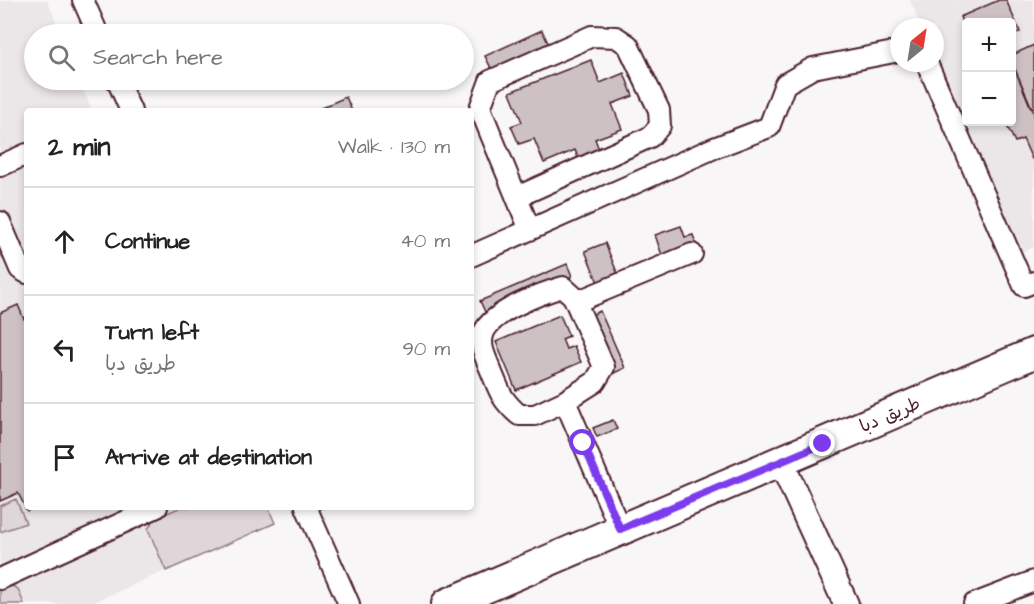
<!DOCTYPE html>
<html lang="en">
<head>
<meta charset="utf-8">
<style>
	:root { --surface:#fff; --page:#f6f6f6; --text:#222; --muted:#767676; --line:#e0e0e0 }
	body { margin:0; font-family:"Architects Daughter","Playpen Sans Arabic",sans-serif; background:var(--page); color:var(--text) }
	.controls { position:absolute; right:18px; top:18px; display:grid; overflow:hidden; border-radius:6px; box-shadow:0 3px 9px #0003 }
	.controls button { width:54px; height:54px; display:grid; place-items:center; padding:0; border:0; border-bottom:2px solid var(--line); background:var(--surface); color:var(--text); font:30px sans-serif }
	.compass { position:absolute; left:890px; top:18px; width:54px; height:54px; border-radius:50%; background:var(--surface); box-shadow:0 3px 9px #0003; rotate:30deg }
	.stop { position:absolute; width:18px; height:18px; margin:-14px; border:4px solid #7c3aed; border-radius:50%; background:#fff }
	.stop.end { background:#7c3aed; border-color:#fff; box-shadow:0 2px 6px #0008 }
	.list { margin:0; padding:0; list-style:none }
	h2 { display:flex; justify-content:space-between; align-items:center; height:78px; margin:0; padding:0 24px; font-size:26px }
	h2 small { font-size:20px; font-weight:400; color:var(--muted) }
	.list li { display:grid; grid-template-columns:39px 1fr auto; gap:18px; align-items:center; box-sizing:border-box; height:108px; padding:0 24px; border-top:2px solid var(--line) }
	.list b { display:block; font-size:22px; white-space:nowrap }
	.list p { margin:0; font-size:20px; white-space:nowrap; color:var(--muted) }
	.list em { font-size:20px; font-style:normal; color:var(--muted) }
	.icon { flex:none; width:33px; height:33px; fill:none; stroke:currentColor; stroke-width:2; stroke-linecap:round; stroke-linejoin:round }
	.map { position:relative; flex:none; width:1034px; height:604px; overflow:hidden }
	.search { position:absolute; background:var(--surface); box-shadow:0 3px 9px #0003; left:24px; top:24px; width:450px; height:66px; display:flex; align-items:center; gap:15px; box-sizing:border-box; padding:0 21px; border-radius:33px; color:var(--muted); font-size:22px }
	.panel { position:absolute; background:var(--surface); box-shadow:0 3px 9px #0003; left:24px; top:108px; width:450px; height:402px; border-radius:6px }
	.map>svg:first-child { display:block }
	.built { fill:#ebe6e8; fill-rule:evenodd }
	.green { fill:#ded6d9; stroke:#947a82; stroke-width:1.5 }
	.building { fill:#cdc1c4; stroke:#4a1f2b; stroke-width:1.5 }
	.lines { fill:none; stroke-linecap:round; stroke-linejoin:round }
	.minor-casing { stroke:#4a1f2b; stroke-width:24 }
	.tertiary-casing { stroke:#4a1f2b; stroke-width:28 }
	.primary-casing { stroke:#4a1f2b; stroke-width:34 }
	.minor { stroke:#fff; stroke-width:20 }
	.tertiary { stroke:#fff; stroke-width:24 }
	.primary { stroke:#fff; stroke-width:30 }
	.route { stroke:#7c3aed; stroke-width:8 }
	.labels { text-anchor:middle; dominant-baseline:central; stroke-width:4.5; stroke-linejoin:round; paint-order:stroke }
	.street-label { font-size:18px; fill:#4a1f2b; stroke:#fff }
</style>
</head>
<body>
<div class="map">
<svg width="1034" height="604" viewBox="0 0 1034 604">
	<rect width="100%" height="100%" fill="#f8f6f7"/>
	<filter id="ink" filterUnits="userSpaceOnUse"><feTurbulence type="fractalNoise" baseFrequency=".0167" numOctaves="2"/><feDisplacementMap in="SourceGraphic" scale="12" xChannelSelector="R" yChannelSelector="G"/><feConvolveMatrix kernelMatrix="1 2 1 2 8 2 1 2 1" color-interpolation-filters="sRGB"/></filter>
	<g filter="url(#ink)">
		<path class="built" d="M5 0H47L61 34H34V80H79L92 111H27V507H268L275 523 89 604H0V2Z
			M910 0H1034V247L1019 253 935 59V27H921ZM966 22H1012V122H966Z"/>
		<path class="green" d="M16 499 26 523 0 532V506Z
			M181 507H268L275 523 166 571 148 529 154 519Z
			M10 585 18 589 24 604H0V589Z"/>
		<path class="building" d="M999 0H1006L1020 32 1012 36V22H966V33L960 17Z
			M542 30 549 45 492 70 485 56Z
			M1034 45V107L1031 108 1012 62V55Z
			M591 60 600 83 624 73 633 96 612 104 622 129 595 139 602 157 581 165 575 150 544 163 534 139 519 144 511 126 522 122 510 92Z
			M1012 62 1034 113V158L1032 159 1023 139 1015 142 1005 122H1012Z
			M346 97 352 111H314Z
			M681 226 685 237 693 235 697 247 663 258 655 235Z
			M605 243 619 277 599 285 585 251Z
			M567 264 572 276 486 314 480 301Z
			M18 305 24 319 27 318V507H37L27 511 18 493 0 501V313Z
			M600 311 625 368 612 374 587 317Z
			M560 315 569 336 562 339 566 349 574 346 581 362 516 390 496 342Z
			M613 420 617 429 597 437 593 428Z"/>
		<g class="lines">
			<defs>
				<path id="minor" d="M83 0 98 34
					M927 63 1024 286 1034 282
					M117 80 131 111
					M0 166 27 154
					M517 197 650 137 660 126 659 110 628 45 616 37 592 36 490 81 480 108 530 230
					M0 222 20 269 27 273
					M471 256 714 148 769 127 785 84 813 68 899 51
					M576 302 692 254
					M565 401 595 382 604 367 573 296 563 287C542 293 493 311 484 332 478 346 487 360 492 373 500 393 502 400 519 415H535L565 401 620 529
					M306 507 349 604
					M0 579 157 507
					M974 604 1034 581"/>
				<path id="tertiary" d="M781 462 846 604"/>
				<path id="primary" d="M447 604 1034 353"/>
			</defs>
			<use href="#minor" class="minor-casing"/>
			<use href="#tertiary" class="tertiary-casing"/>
			<use href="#primary" class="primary-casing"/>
			<use href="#minor" class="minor"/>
			<use href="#tertiary" class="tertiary"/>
			<use href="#primary" class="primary"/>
		</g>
	</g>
	<g class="lines" filter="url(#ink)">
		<path class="route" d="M583 443 620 529 823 444"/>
	</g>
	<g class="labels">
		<g class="street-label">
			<text transform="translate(890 415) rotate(-23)">طريق دبا</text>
		</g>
	</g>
</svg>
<div class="controls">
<button>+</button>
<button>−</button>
</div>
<svg class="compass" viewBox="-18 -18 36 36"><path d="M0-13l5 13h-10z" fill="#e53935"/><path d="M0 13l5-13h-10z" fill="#767676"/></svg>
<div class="stop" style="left:583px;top:443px"></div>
<div class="stop end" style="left:823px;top:444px"></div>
<div class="search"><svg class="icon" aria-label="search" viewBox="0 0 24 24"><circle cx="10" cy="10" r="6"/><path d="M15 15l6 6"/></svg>Search here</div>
<section class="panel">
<h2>2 min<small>Walk · 130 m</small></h2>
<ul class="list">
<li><svg class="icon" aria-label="ahead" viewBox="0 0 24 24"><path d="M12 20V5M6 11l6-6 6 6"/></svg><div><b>Continue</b></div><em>40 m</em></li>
<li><svg class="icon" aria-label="left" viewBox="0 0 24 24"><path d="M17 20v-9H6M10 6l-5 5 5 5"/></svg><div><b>Turn left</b><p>طريق دبا</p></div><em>90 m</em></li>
<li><svg class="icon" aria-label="arrive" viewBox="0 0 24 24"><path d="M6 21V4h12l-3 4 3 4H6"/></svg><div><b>Arrive at destination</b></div></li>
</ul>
</section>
</div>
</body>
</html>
